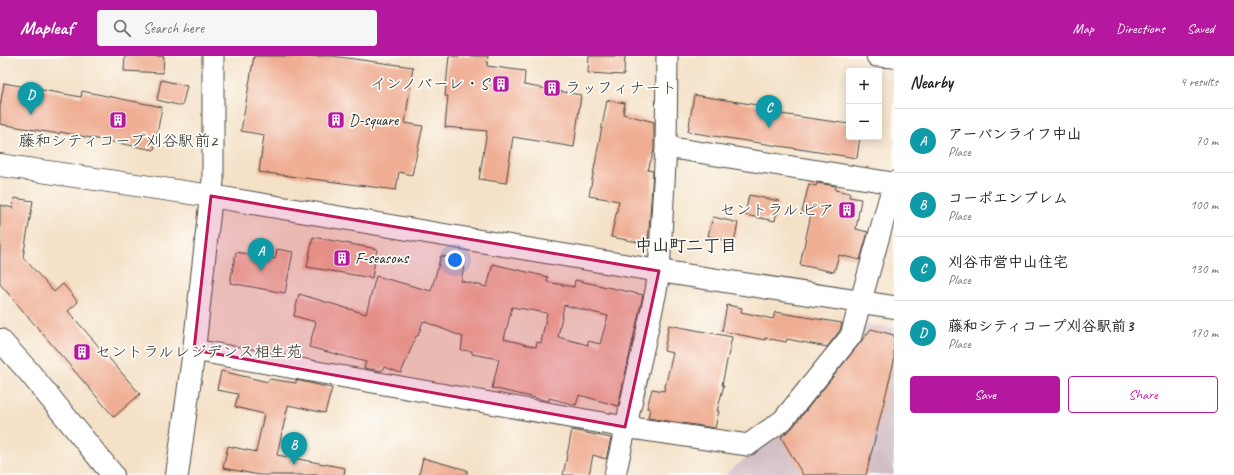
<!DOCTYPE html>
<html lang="en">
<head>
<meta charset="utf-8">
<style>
	:root { --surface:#fff; --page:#f6f6f6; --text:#222; --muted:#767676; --line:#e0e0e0; --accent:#b5179e }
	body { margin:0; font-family:Caveat,"Klee One",sans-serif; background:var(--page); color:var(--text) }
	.controls { position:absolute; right:12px; top:12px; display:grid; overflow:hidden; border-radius:4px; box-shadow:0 2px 10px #0003 }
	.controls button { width:36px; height:36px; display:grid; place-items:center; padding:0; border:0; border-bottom:1px solid var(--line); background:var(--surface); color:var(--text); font:20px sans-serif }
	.you { position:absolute; left:455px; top:204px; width:14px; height:14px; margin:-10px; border:3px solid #fff; border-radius:50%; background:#1a73e8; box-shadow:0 0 0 6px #1a73e833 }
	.badge { display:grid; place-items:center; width:26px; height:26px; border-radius:50%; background:var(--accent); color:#fff; font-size:13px; font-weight:700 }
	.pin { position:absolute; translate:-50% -33px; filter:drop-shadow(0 1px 2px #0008) }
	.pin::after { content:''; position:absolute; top:21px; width:14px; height:12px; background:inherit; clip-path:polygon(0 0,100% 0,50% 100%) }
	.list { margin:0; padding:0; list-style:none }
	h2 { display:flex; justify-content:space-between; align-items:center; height:52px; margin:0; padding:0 16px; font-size:17px }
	h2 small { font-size:13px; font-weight:400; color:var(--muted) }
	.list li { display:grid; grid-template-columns:26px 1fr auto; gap:12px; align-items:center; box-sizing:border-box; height:64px; padding:0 16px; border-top:1px solid var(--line) }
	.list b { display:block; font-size:15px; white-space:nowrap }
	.list p { margin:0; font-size:13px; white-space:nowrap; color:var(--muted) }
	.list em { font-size:13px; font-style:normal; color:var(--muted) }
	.actions { display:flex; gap:8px; padding:12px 16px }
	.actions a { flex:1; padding:9px 0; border:1px solid var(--accent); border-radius:4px; text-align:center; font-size:14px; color:var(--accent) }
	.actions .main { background:var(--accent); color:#fff }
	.icon { flex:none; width:22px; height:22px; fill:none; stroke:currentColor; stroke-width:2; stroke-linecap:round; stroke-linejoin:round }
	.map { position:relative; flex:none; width:894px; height:419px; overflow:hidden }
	header { display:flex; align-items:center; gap:24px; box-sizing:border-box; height:56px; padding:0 20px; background:var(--accent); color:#fff }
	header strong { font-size:19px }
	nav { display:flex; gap:22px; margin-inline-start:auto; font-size:14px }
	.search { width:280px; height:36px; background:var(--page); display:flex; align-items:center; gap:10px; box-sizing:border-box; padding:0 14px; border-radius:4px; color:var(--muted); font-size:15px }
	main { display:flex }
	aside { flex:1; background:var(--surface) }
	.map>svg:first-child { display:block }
	.industrial { fill:#d2bec5 }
	.building { fill:#efad93; fill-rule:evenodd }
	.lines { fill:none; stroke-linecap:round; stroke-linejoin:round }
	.minor-casing { stroke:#494642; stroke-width:23 }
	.tertiary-casing { stroke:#494642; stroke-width:24 }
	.minor { stroke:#fff; stroke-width:21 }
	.tertiary { stroke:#fff; stroke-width:22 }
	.marked { fill:#c2185b; fill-opacity:0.2; stroke:#c2185b; stroke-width:3; stroke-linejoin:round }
	.labels { text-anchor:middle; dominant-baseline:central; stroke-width:3.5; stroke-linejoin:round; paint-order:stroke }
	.poi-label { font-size:16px; fill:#2b2b2b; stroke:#fdfcf7; text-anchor:start }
	.neighbourhood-label { font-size:17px; font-weight:bold; fill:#2b2b2b; stroke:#fdfcf7 }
</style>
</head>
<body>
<header>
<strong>Mapleaf</strong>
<div class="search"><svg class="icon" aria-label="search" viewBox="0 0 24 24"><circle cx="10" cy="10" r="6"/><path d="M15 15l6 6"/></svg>Search here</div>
<nav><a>Map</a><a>Directions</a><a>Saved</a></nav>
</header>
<main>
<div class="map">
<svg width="894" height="419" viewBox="0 0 894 419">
	<rect width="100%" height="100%" fill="#fdfcf7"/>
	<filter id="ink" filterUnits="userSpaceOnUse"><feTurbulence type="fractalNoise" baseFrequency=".025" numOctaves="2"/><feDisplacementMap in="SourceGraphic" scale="8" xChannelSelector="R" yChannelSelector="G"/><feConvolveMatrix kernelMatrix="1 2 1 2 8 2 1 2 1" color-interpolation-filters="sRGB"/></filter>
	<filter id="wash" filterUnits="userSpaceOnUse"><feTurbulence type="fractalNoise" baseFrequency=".012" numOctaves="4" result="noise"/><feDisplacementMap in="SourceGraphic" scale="16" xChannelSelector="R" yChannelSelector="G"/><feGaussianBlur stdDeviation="0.9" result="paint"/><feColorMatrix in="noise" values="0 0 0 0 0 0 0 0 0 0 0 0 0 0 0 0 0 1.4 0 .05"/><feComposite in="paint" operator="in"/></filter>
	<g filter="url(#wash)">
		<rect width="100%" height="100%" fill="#f4e1c7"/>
		<path class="industrial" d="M866 268 894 272V419H724L789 369 823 328Z"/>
		<g id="blocks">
			<path class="building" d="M125 0H164L163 17 124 15Z
				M254 0H332L413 11 405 67 423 70 412 119 399 116 396 134 259 116 264 79 241 75Z
				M449 0H488L487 10 525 15 524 29 581 39 574 91 513 81 506 127 479 123 487 75 445 71 448 40H445Z
				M589 0H625L624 19 588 17Z
				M161 24 187 30 182 50 157 44Z
				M4 27 81 41 82 35 162 51 154 94 60 76 59 78 0 68V51Z
				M694 39 782 53 781 58 849 68V81H860L857 102 688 76Z
				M607 44 625 47 623 58 654 66V94L648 114 653 115 648 188 611 181 619 145 589 140Z
				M817 127 836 130 835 134 850 137 849 141 861 143 856 173 868 176 860 204 839 199 834 216 800 209 811 158 802 156 809 128 816 130Z
				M749 139 779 145 775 165 745 159Z
				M14 142 33 145 23 201 54 236 63 228 78 246 68 255 140 338 114 361 0 228V149L13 152Z
				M713 161 738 167 734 187 708 180Z
				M313 181 377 193 372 222 307 211Z
				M277 193 293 196 285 237 230 227 236 196 275 203Z
				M441 200 465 205 461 225 487 231 493 208 548 221 547 226 574 231 575 224 643 239 618 350 579 339 576 349 549 342V345L492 332 499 303 472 298V295L461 294 463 281 423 265 418 280H416L401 317 384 311 382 315 364 312 366 306 309 291 316 266 294 260 299 238 366 258 376 220 431 235ZM564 249 608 260 600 288 588 285V289L558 281ZM512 251 547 257 541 287 537 286 536 291 504 283Z
				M727 249 742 252 741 256 773 263 775 256 842 267 840 274 827 291 787 283 786 286 765 282V284L722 275Z
				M669 269 732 281 722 329H724L717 355H719L715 372 648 362 650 353 647 352 652 333 664 335 673 297 664 295Z
				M871 273 894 279V305L866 419H803L781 381 792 372Z
				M221 315 268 326 269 323 296 327V324L332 332 325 357 288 349 277 399 345 412 344 419H259L223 412 228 390 256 396 264 358 235 351 238 338 217 334Z
				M572 374 611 382 606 403 593 399 589 419H563Z
				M423 402 467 414V419H419Z"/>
		</g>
	</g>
	<g filter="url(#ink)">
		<use href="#blocks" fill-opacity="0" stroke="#494642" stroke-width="1"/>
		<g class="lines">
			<defs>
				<path id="minor" d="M877 0 894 1
					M666 91 893 127
					M211 140 213 125V0
					M194 294 625 371 748 389 783 364 851 280 894 126
					M615 419 656 235 659 215 666 91 667 0"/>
				<path id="tertiary" d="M0 109 211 140 659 215 894 251
					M0 284 29 316 113 419
					M177 419 194 294 211 140"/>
			</defs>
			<use href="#minor" class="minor-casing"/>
			<use href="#tertiary" class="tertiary-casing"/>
			<use href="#minor" class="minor"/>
			<use href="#tertiary" class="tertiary"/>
		</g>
	</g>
	<path class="marked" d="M211 140 659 215 625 371 194 294Z"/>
	<defs>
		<symbol id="building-square" viewBox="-11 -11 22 22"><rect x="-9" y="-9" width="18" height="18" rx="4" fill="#b5179e" stroke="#fdfcf7"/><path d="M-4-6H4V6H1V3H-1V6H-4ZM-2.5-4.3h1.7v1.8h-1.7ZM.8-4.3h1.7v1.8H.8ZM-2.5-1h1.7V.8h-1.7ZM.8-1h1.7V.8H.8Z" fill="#fff"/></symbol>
	</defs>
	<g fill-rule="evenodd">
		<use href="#building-square" x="491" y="18" width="20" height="20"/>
		<use href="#building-square" x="542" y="22" width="20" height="20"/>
		<use href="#building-square" x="108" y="54" width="20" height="20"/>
		<use href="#building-square" x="326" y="54" width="20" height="20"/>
		<use href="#building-square" x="837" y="144" width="20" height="20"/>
		<use href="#building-square" x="332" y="192" width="20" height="20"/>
		<use href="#building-square" x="72" y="286" width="20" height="20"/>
	</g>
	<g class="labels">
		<g class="poi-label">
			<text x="488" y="28" text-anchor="end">インノバーレ・S</text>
			<text x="565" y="32">ラッフィナート</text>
			<text x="349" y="64">D-square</text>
			<text x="118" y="85" text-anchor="middle">藤和シティコープ刈谷駅前2</text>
			<text x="834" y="154" text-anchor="end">セントラル.ピア</text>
			<text x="355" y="202">F-seasons</text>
			<text x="95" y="296">セントラルレジデンス相生苑</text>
		</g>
		<g class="neighbourhood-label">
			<text x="686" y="189">中山町二丁目</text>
		</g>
	</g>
</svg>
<div class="controls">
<button>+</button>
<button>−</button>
</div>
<div class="you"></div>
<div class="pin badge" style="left:261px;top:215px;background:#0f9aa8">A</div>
<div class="pin badge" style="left:294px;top:409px;background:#0f9aa8">B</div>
<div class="pin badge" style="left:769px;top:72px;background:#0f9aa8">C</div>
<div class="pin badge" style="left:31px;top:59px;background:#0f9aa8">D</div>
</div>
<aside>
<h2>Nearby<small>4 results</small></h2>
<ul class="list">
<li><span class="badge" style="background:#0f9aa8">A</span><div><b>アーバンライフ中山</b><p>Place</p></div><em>70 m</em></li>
<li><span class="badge" style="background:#0f9aa8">B</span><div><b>コーポエンブレム</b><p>Place</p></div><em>100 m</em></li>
<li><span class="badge" style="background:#0f9aa8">C</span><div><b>刈谷市営中山住宅</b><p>Place</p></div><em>130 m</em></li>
<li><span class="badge" style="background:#0f9aa8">D</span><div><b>藤和シティコープ刈谷駅前3</b><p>Place</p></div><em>170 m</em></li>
</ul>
<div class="actions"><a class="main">Save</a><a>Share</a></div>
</aside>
</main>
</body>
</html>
